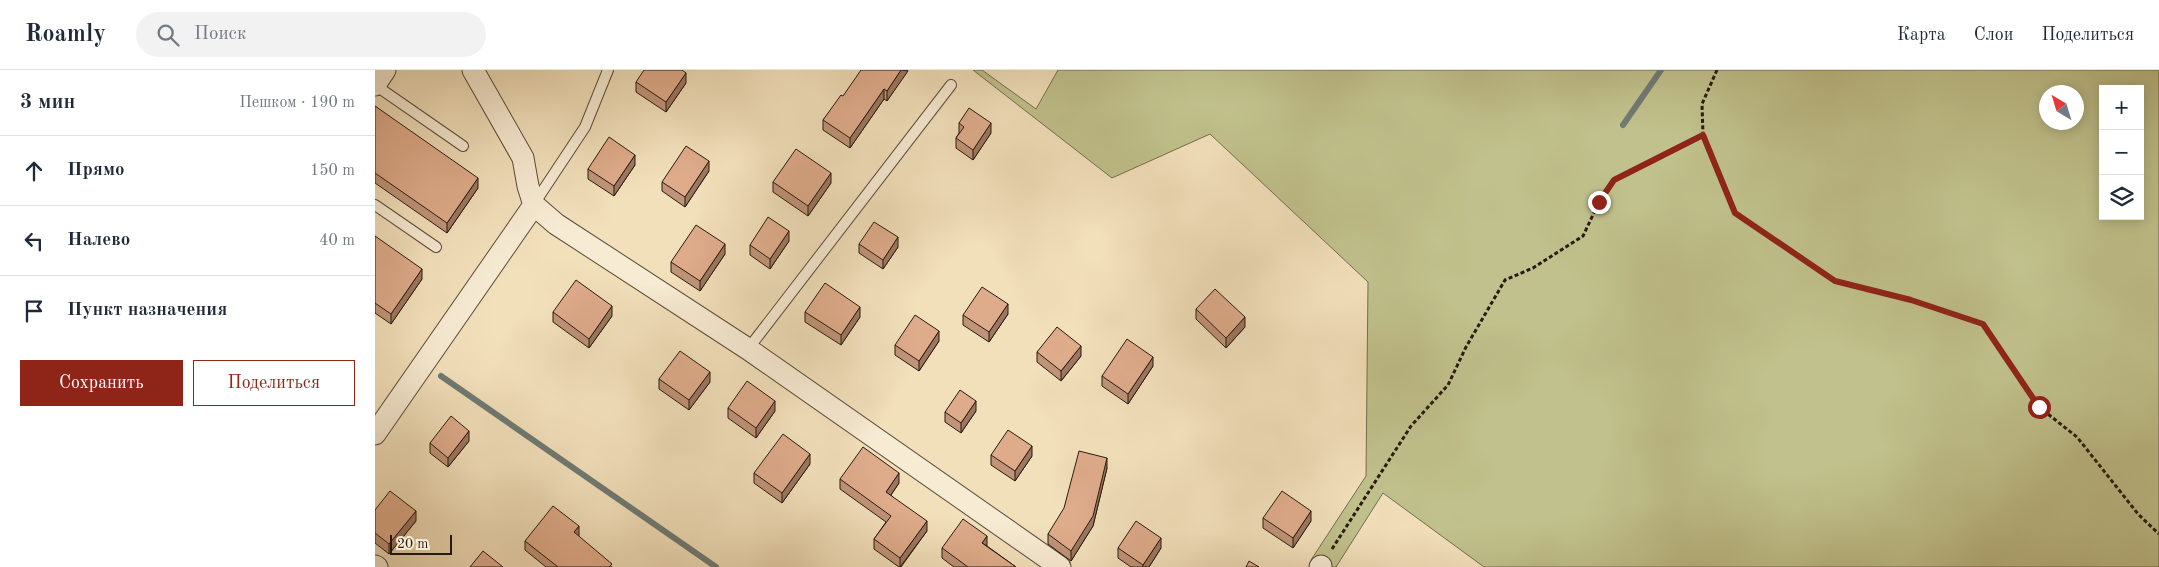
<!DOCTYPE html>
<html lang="ru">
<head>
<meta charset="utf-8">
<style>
	:root { --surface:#fff; --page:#f2f2f3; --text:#1f2937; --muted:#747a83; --line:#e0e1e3; --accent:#8f2418 }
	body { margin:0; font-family:"Old Standard TT",serif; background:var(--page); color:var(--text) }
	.controls { position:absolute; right:15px; top:15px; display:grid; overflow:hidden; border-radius:0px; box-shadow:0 2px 12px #0003 }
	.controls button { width:45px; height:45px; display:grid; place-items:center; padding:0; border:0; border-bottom:1px solid var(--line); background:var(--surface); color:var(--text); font:25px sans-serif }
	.compass { position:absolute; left:1664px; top:15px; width:45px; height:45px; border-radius:50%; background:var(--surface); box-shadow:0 2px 12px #0003; rotate:322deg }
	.scale { position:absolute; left:15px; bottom:12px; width:62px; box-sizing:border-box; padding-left:5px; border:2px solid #291a0f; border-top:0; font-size:14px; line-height:18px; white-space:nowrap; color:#291a0f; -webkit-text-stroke:4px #f7ebd3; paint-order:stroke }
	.stop { position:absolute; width:15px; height:15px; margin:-11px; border:4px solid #8f2418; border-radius:50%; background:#fff }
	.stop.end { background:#8f2418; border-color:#fff; box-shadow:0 1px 5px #0008 }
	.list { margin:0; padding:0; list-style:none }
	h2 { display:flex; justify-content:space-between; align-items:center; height:65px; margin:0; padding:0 20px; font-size:21px }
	h2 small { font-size:16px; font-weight:400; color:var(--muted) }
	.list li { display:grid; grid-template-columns:32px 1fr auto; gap:15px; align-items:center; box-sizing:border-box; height:70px; padding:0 20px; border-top:1px solid var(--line) }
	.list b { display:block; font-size:19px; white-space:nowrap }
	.list em { font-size:16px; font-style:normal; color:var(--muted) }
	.actions { display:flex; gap:10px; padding:15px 20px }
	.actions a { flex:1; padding:11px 0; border:1px solid var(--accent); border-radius:0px; text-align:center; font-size:18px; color:var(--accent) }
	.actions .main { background:var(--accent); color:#fff }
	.icon { flex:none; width:28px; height:28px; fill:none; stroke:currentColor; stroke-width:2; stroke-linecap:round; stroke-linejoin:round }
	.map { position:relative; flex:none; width:1784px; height:497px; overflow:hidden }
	header { display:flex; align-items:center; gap:30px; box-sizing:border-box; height:70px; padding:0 25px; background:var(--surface); border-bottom:1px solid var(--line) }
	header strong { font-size:24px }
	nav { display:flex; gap:28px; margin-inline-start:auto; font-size:18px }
	.search { width:350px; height:45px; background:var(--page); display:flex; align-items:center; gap:12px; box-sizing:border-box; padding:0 18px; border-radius:28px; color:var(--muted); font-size:19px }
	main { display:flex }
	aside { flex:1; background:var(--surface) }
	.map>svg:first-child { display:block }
	.green { fill:#c0c18c; stroke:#746e4e; fill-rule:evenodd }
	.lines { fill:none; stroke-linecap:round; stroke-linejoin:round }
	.stream { stroke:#6f7b74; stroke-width:6 }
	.service-casing { stroke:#5b4c3a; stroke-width:12 }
	.minor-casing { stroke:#5b4c3a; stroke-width:23 }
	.path { stroke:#291a0f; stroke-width:3; stroke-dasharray:4 2.5; stroke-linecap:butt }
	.service { stroke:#f7ebd3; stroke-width:10 }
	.minor { stroke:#f7ebd3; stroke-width:21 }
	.wall { fill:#c09478; stroke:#291a0f }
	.shaded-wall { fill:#9c7861; stroke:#291a0f }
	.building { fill:#dfac8b; stroke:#291a0f }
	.route { stroke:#8f2418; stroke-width:6 }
</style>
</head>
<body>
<header>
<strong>Roamly</strong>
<div class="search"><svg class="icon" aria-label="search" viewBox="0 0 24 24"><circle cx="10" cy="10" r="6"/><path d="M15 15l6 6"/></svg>Поиск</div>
<nav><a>Карта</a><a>Слои</a><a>Поделиться</a></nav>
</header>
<main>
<aside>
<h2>3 мин<small>Пешком · 190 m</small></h2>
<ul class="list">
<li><svg class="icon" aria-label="ahead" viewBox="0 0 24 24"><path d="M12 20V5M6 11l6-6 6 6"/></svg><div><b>Прямо</b></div><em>150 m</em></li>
<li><svg class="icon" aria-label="left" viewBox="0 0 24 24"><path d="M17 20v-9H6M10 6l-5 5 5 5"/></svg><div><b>Налево</b></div><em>40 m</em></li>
<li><svg class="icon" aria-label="arrive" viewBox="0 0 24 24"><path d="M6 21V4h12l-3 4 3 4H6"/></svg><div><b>Пункт назначения</b></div></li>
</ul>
<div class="actions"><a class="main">Сохранить</a><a>Поделиться</a></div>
</aside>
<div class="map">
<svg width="1784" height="497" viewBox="0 0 1784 497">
	<rect width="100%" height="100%" fill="#f2e0bb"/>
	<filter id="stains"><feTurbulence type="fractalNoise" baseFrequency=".004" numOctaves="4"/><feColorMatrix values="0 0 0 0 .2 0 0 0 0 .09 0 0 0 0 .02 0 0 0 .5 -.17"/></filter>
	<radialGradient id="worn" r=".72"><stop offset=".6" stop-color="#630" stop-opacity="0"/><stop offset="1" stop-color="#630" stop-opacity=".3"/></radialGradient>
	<path class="green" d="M598 0H607L661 39 683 0H1784V497H1109L1008 423 961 497H947L936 490 991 406 993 212 835 64 737 108ZM1728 19H1765V146H1728ZM1672 22H1702V52H1672Z"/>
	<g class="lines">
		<path class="stream" d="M1248 55 1286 0
			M66 306 341 497"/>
		<defs>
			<path id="service" d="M0 15 88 76
				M159 134 210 57 233 0
				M0 135 61 177
				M373 279 576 15"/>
			<path id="minor" d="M98 0 148 88 153 116 159 135 181 154 373 279 685 497
				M0 15 10 0
				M0 364 159 135
				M0 496 2 497
				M945 497 946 496"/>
		</defs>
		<use href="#service" class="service-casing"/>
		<use href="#minor" class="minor-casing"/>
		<path class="path" d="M1342 0 1327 34 1328 65 1360 143 1460 211 1536 230 1608 254 1664 337 1702 367 1763 444 1784 464
			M957 479 1036 356 1073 315 1091 277 1130 210 1158 198 1208 166 1224 132 1239 110 1328 65"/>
		<use href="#service" class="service"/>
		<use href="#minor" class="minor"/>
	</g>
	<path class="wall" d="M533 0 512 31 509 29 475 78 448 60V50L468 26Z
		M261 12 311 13 291 42 261 22Z
		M0 36 103 118 72 163 0 113Z
		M584 53 616 63 598 90 581 78V68L584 63Z
		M260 95 239 126 213 109V99Z
		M334 101 310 137 287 121V112Z
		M398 112 456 113 433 146 398 122Z
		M0 166 47 209 16 254 0 243Z
		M414 171 395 199 375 185V175Z
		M484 174 523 177 508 199 484 183Z
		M350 184 325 221 296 202V192Z
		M821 239 870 257 851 278 821 249Z
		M178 242 237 246 214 278 178 252Z
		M430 242 485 247 466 275 430 252Z
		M633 244 614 272 588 255V245Z
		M564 271 544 301 520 285V275Z
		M662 282 706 286 686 311 662 292Z
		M778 296 753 334 727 316V306Z
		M284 309 335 312 314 340 284 319Z
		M353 338 400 341 381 368 353 348Z
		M601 341 586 363 570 352V342Z
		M94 371 73 397 55 383V373Z
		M616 385 657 386 640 411 616 395Z
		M435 394 407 433 379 413V403Z
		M732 398 718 456 696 491 673 474V464Z
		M465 409 524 413 516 425 552 461 526 497H524L499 479V469L511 452 465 419Z
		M0 440 41 451 14 484 0 473Z
		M888 448 936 451 918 478 888 458Z
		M203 466 237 497H171L150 480V471Z
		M612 476 641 497H579L567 488V478Z
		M743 478H786L774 497H756L743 488Z"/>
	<path class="shaded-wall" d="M526 0 533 1 512 31V21Z
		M311 3V13L291 42V32Z
		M509 19V29L475 78V68Z
		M616 53V63L598 90V80Z
		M260 85V95L239 126V116Z
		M334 91V101L310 137V127Z
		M456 103V113L433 146V136Z
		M103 108V118L72 163V153Z
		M414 161V171L395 199V189Z
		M523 167V177L508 199V190Z
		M350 174V184L325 221V211Z
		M47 199V209L16 254V244Z
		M633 234V244L614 272V262Z
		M237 236V246L214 278V269Z
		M485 237V247L466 275V265Z
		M870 247V257L851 278V268Z
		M564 261V271L544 301V291Z
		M706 276V286L686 311V301Z
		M778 287V296L753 334V324Z
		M335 302V312L314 340V330Z
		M400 331V341L381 368V358Z
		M601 331V341L586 363V353Z
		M94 361V371L73 397V388Z
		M657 376V386L640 411V401Z
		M435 384V394L407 433V423Z
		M732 388V398L718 456 696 491V481Z
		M524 403V413L511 432V422Z
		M41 441V451L14 484V474Z
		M936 441V451L918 478V468Z
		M552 451V461L525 497V488Z
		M204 456V466L199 472V462Z
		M612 466V476L607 473Z
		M786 468V478L774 497H768V495Z"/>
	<path class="building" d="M269 0H307L311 3 291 32 261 12Z
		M486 0H526L512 21 509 19 475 68 448 50 466 25 468 26Z
		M0 36 103 108 72 153 0 103Z
		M594 38 616 53 598 80 581 68 589 57 584 53Z
		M234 67 260 85 239 116 213 99Z
		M311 76 334 91 310 127 287 112Z
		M421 79 456 103 433 136 398 112Z
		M393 147 414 161 395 189 375 175Z
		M499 152 523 167 508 190 484 174Z
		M321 155 350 174 325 211 296 192Z
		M0 166 47 199 16 244 0 233Z
		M201 210 237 236 214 269 178 242Z
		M450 213 485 237 466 265 430 242Z
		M607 217 633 234 614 262 588 245Z
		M840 219 870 247 851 268 821 239Z
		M540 245 564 261 544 291 520 275Z
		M682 257 706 276 686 301 662 282Z
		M752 269 778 287 753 324 727 306Z
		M305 281 335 302 314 330 284 309Z
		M372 311 400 331 381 358 353 338Z
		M585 320 601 331 586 353 570 342Z
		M76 346 94 361 73 388 55 373Z
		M633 360 657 376 640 401 616 385Z
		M408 364 435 384 407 423 379 403Z
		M488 377 524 403 511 422 552 451 525 488 499 469 516 446 465 409Z
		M704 381 732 388 718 446 696 481 673 464 689 438Z
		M15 421 41 441 14 474 0 463V440Z
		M907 421 936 441 918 468 888 448Z
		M178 436 204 456 199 462 237 494 234 497H183L150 471Z
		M588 449 612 466 607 473 641 497H593L567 478Z
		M761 451 786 468 768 495 743 478Z
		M108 481 128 497H95Z
		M874 491 884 497H871Z"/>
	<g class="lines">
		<path class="route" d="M1224 132 1239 110 1328 65 1360 143 1460 211 1536 230 1608 254 1664 337"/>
	</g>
	<rect width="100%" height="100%" filter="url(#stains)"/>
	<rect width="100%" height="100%" fill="url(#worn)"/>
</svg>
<div class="controls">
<button>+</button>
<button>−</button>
<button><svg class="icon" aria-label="layers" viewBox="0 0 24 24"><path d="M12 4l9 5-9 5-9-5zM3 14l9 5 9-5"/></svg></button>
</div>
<svg class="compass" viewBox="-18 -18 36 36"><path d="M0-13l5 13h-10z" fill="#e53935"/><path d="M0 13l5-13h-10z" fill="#747a83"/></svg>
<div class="scale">20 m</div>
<div class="stop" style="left:1664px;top:337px"></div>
<div class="stop end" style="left:1224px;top:132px"></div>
</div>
</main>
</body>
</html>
